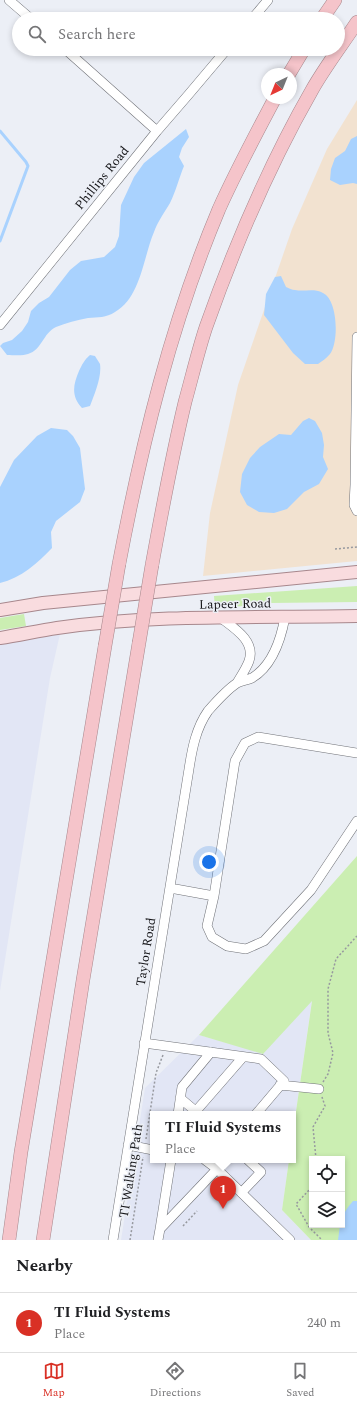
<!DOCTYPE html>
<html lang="en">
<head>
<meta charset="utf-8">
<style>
	:root { --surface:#fff; --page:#f6f6f6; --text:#202124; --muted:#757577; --line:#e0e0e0; --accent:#d93025 }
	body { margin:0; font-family:Spectral,serif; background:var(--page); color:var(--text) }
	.controls { position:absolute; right:12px; bottom:12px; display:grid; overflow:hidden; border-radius:0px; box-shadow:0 2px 6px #0003 }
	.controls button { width:36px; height:36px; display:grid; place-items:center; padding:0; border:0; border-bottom:1px solid var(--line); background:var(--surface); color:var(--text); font:20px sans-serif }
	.compass { position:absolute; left:261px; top:68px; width:36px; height:36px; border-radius:50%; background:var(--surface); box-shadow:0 2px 6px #0003; rotate:223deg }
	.you { position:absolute; left:209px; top:862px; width:14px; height:14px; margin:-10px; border:3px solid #fff; border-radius:50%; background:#1a73e8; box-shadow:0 0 0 6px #1a73e833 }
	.badge { display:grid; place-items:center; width:26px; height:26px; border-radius:50%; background:var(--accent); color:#fff; font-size:13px; font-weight:700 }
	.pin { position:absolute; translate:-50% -33px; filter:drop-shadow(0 1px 2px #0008) }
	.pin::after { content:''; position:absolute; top:21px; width:14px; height:12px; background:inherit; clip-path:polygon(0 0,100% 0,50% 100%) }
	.popup { position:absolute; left:150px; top:1111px; width:146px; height:52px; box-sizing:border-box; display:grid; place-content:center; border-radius:0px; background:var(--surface); filter:drop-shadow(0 1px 3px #0005); font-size:13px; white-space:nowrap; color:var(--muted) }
	.popup b { font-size:15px; color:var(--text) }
	.popup::after { content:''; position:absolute; left:50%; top:100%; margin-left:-8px; border:8px solid transparent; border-top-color:var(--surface) }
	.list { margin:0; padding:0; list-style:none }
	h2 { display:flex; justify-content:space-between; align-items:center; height:52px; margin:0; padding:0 16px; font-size:17px }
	h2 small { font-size:13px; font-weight:400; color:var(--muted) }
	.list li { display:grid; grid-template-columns:26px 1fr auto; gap:12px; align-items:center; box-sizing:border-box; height:60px; padding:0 16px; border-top:1px solid var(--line) }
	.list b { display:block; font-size:15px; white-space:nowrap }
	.list p { margin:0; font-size:13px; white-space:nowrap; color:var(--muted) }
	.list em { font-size:13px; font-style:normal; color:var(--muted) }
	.icon { flex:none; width:22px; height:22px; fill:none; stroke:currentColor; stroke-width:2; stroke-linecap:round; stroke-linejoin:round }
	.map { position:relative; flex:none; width:357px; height:1240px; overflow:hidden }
	.search { position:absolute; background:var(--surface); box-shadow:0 2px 6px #0003; left:12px; right:12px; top:12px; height:44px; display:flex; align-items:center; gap:10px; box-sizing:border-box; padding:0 14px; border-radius:22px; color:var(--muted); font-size:15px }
	.sheet { height:112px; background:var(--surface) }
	nav { display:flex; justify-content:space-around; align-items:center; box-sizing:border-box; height:56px; border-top:1px solid var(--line); background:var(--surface); font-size:11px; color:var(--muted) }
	nav a { display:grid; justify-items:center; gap:2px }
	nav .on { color:var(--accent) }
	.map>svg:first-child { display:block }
	.commercial { fill:#f2e2d0 }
	.built { fill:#e2e6f5 }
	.green { fill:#cbeeb2; fill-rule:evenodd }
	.water { fill:#a9d2fe }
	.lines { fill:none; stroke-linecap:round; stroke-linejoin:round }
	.stream { stroke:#a9d2fe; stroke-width:3 }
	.minor-casing { stroke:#707278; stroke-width:10 }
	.major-casing { stroke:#a7878c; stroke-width:14 }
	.highway-casing { stroke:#a7878c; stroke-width:14 }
	.path { stroke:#97999f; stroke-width:1.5; stroke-dasharray:2 2; stroke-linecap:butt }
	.minor { stroke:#fff; stroke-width:9 }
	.major { stroke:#f9dcdf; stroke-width:12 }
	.highway { stroke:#f5c4ca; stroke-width:13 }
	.highway-bridge-casing { stroke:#a7878c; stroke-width:14; stroke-linecap:butt }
	.highway-bridge { stroke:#f5c4ca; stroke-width:13 }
	.labels { text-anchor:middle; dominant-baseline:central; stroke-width:3; stroke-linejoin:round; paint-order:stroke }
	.street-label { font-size:13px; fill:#151518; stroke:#eceff6 }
</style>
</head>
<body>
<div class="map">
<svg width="357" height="1240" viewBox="0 0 357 1240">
	<rect width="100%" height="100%" fill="#eceff6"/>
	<path class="commercial" d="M357 100V561L203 576 210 513 238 385 292 229 327 149Z"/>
	<path class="built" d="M60 634 50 678 0 991V644Z
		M312 1000 293 1132V1114H153V1160H289L282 1210 311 1240H121L145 1088 199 1035 263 1053Z"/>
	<path class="green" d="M357 586V602L270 603 215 609 214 596Z
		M24 614 26 626 0 630V618Z
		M357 856V1240H311L282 1210 289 1160H293V1132L312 1001 263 1054 199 1035ZM312 1159H342V1225H312Z"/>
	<path class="water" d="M186 129 189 137 182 148 179 157 184 166C179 178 176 191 170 203 164 213 158 221 154 232 143 258 141 297 115 312 106 318 98 317 88 318 77 320 66 323 56 327 43 333 42 350 28 354 23 356 13 355 7 355L0 346 3 343 12 340 22 331 28 322 31 311 39 303 49 297 70 270 81 261 104 257 115 247 119 236 121 205 134 177 144 163Z
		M357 136V184L353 183 340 185 330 180 331 169 335 158 345 151 351 139Z
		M281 276 286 287C289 288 292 290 295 290 304 292 314 288 323 293 338 300 339 342 330 354 327 358 322 361 318 364H305L293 353 264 315 266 294 275 277Z
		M90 355 95 356C96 358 99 362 100 364 102 377 94 395 90 406L82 408C71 396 73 385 79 371 82 365 84 360 90 355Z
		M309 418 315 421 322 433 324 445 323 457 328 469 319 484 304 492 287 509 274 513 259 512 247 505 240 492 242 474 250 458 260 447 279 434 291 435 303 421Z
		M51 428 67 430 73 436 80 448 85 489 80 502 56 521 51 532 52 548C38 563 21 578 0 583V487L14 460 37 436Z
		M353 1201H357V1240H338L340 1225H342C342 1215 346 1209 353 1201Z"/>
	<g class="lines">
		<path class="stream" d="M0 131 26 162 28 166 0 241"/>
		<defs>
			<path id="minor" d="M9 0 31 19
				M252 19 268 0
				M65 49 157 131
				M0 325 157 131 189 94 227 49
				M357 337 355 485 357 486
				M355 485 354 505 357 511
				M221 618C234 628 256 641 249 661 246 669 241 676 237 683
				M357 753 258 737 245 743 235 761 214 896 207 926 212 937 227 946 246 949 264 941 311 890 357 821
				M170 888 214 896
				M144 1043 261 1059 284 1081 256 1114
				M280 1085 319 1089
				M180 1098 199 1114
				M196 1111 243 1057
				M178 1114 182 1087 211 1052
				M128 1145 153 1150
				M205 1160 217 1169
				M242 1192 261 1172 248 1160
				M160 1229 171 1160
				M113 1240 189 769C192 749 196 728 208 711 215 703 228 689 237 683 242 681 247 680 252 678 272 666 281 639 285 617
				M158 1240 160 1229 217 1169 290 1240"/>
			<path id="major" d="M0 610 43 603 357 572
				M0 638C19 635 38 631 57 628 156 614 257 618 357 616"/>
			<path id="highway" d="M322 19 335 0
				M289 74 304 49
				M119 564C142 443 171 323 219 209 236 171 256 134 275 98
				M152 565C162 510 172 456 185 402 192 377 198 351 206 327 235 245 269 165 312 90 325 67 342 45 357 22
				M9 1240 21 1152 105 646
				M43 1240 83 980 139 643"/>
		</defs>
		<use href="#minor" class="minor-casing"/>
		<use href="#major" class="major-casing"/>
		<use href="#highway" class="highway-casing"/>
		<path class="path" d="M335 549 357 547
			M323 1082 328 1074 333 1053 328 1033V989L336 959 357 936
			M146 1139 156 1073 163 1055
			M316 1159 313 1127 325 1106 322 1097
			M312 1183 310 1189 296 1204 309 1227 322 1240
			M183 1226 197 1211
			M130 1240 143 1157"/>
		<use href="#minor" class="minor"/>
		<use href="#major" class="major"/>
		<use href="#highway" class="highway"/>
		<defs>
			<path id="highway-bridge" d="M139 643 152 565
				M105 646 119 564"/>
		</defs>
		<use href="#highway-bridge" class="highway-bridge-casing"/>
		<use href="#highway-bridge" class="highway-bridge"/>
	</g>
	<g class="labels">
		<g class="street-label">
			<text transform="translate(102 178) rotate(-51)">Phillips Road</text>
			<text transform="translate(235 604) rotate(-1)">Lapeer Road</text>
			<text transform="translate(146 952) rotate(-81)">Taylor Road</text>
			<text transform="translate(131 1171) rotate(-81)">TI Walking Path</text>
		</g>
	</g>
</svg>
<div class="controls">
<button><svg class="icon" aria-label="locate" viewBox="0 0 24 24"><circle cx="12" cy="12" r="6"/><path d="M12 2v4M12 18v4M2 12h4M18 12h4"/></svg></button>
<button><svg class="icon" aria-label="layers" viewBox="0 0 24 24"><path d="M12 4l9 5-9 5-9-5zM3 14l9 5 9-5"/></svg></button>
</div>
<svg class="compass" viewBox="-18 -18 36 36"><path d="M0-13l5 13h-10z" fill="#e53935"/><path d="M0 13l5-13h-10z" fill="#757577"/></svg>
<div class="you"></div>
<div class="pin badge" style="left:223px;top:1209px">1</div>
<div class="popup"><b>TI Fluid Systems</b>Place</div>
<div class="search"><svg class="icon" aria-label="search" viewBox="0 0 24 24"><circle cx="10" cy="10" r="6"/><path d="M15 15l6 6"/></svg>Search here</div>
</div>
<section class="sheet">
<h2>Nearby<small></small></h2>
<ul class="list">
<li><span class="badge">1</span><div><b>TI Fluid Systems</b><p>Place</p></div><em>240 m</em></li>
</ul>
</section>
<nav>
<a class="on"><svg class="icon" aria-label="map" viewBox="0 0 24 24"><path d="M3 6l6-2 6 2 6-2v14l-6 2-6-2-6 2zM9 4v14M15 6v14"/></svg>Map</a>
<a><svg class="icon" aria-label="directions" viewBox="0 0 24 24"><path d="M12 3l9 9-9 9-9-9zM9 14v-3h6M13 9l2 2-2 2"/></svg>Directions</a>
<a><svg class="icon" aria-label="saved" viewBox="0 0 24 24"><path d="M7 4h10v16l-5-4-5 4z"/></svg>Saved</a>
</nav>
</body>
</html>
